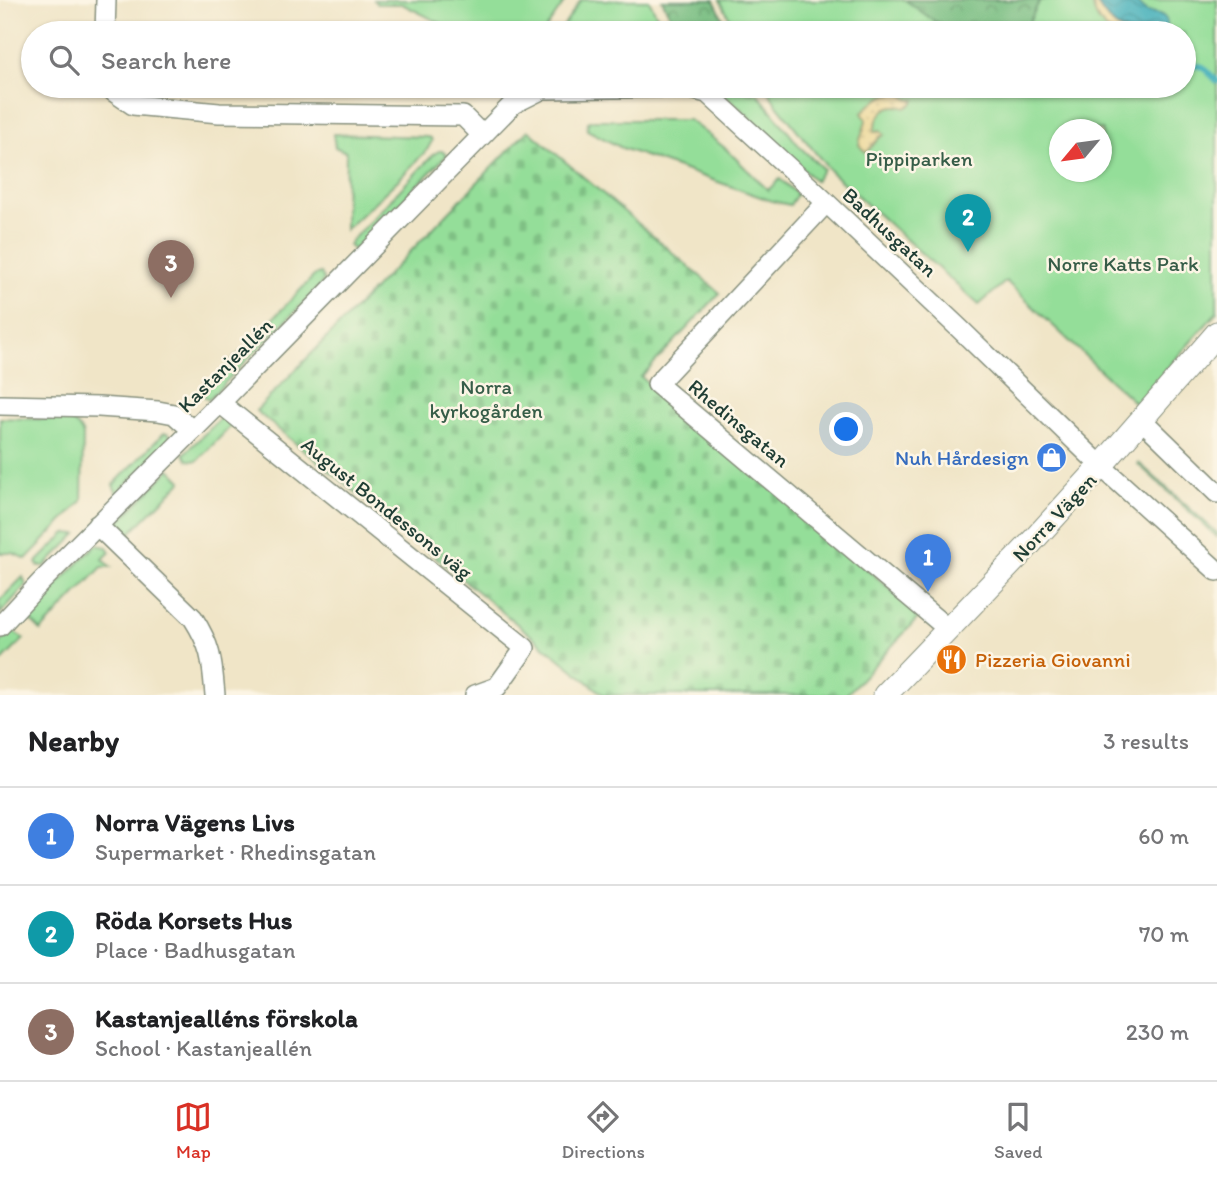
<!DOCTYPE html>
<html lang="en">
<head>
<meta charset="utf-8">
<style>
	:root { --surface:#fff; --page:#f2f2f2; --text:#202124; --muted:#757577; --line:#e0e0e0; --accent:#d93025 }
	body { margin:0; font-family:Itim,sans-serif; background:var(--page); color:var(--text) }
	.compass { position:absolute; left:1049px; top:119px; width:63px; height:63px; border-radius:50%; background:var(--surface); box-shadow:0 2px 5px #0004; rotate:241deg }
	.you { position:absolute; left:847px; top:430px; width:24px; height:24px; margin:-18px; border:5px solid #fff; border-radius:50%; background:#1a73e8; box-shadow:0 0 0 10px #1a73e833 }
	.badge { display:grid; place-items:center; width:46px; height:46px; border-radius:50%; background:var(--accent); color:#fff; font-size:23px; font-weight:700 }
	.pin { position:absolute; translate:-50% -58px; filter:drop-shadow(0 2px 4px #0008) }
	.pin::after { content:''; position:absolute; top:37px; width:24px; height:21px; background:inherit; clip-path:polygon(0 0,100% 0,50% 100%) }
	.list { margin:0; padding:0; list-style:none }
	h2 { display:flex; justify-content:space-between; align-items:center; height:91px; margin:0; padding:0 28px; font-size:30px }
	h2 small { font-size:23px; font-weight:400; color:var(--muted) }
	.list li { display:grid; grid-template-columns:46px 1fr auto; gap:21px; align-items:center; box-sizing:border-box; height:98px; padding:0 28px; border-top:2px solid var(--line) }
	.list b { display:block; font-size:26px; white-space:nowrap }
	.list p { margin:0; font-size:23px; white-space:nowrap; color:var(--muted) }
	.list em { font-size:23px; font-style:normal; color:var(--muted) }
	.icon { flex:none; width:38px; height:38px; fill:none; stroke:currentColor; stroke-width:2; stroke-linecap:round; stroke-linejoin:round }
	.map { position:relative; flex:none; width:1217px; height:695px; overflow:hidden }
	.search { position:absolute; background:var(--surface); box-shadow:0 2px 5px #0004; left:21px; right:21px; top:21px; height:77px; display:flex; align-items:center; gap:18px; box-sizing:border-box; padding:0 24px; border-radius:38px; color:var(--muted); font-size:26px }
	.sheet { height:385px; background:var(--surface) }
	nav { display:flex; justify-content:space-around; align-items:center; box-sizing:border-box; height:98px; border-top:2px solid var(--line); background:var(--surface); font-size:19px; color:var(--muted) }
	nav a { display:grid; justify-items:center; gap:4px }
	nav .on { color:var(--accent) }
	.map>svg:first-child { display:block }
	.green { fill:#94de99; stroke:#5a8e66; stroke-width:2; fill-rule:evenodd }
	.forest { fill:url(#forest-crowns); stroke:#4b7d5a; stroke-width:2 }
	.sand { fill:url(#sand-dots); stroke:#868c69; stroke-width:2 }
	.cemetery { fill:url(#cemetery-stones); stroke:#5a8e66; stroke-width:2 }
	.water { fill:url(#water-waves); stroke:#2f7677; stroke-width:2 }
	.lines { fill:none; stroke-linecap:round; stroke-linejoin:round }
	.stream { stroke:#3fafba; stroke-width:6 }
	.minor-casing { stroke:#88917e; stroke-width:22 }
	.tertiary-casing { stroke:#88917e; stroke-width:25 }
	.minor { stroke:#fff; stroke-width:19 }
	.tertiary { stroke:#fff; stroke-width:23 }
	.labels { text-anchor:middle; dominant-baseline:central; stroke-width:5; stroke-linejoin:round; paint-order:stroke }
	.park-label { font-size:21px; fill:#365d48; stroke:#fcf5e5 }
	.street-label { font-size:21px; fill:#1f3d34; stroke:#fcf5e5 }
	.shop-label { font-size:21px; fill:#366cbe; stroke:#fcf5e5; text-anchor:end }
	.food-label { font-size:21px; fill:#c56008; stroke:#fcf5e5; text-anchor:start }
</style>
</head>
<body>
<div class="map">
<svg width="1217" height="695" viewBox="0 0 1217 695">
	<defs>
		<pattern id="forest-crowns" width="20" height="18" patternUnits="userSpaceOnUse" patternTransform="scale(1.75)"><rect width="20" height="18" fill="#77bd81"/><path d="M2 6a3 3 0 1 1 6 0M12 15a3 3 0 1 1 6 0" fill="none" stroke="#619b6a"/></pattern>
		<pattern id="sand-dots" width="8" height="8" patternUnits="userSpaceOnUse" patternTransform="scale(1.75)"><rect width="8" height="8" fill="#eeda9e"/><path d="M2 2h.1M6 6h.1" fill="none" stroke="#ccbc89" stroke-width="1.8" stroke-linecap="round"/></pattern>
		<pattern id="cemetery-stones" width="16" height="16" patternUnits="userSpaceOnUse" patternTransform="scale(1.75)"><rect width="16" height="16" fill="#94de99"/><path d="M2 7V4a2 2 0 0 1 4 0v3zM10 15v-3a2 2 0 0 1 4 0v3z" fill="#7fbf84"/></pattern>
		<pattern id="water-waves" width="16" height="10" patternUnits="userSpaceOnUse" patternTransform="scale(1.75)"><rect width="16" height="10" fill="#3fafba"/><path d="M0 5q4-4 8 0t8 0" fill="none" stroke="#349098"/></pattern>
	</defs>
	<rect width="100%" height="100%" fill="#fcf5e5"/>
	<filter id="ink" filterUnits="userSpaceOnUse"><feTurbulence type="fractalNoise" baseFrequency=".0143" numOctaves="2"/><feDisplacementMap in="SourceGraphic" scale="14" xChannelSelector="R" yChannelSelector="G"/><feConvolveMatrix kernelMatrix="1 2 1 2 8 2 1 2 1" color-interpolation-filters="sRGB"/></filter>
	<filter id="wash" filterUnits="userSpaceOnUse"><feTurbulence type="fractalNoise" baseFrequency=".00686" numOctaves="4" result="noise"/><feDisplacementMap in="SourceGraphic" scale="28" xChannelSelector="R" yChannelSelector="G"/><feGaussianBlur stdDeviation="1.57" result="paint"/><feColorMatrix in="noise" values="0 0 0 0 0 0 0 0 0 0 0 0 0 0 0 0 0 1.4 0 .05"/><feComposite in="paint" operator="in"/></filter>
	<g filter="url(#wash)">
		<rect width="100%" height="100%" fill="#f0e5c7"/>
		<path class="green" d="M374 0H566L543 33H460L402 4H377Z
			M581 0H649L666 33H559Z
			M720 0H1217V312L1136 404 1006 281 979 305 831 172 777 105 765 86H1184V33H737ZM1060 130H1102V172H1060Z
			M706 86H718L728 90 757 93 801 148 823 169 815 181 739 107 719 91Z
			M593 120H689L725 148 768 190 780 179 797 194 790 205 772 201 622 148 587 130 588 122Z
			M333 134 427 137 431 138 432 141 427 150 398 180 345 230 346 152 335 147Z
			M439 151H442L447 155 357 247 354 250 349 246 351 241 434 154Z
			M321 273 324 279 320 286 211 397 209 400C205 398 202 394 203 391L313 277 317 274Z
			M222 417 235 422 197 461 188 460 184 454Z
			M0 418 69 420C76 423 80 428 83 435L82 501 26 559 13 553H0Z
			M164 433H168L172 438 117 494 113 485Z
			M1139 463 1217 533V537L1138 464Z
			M170 469 182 481 126 537 118 529V523Z
			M66 533 77 534 45 566H38L36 563Z
			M97 545 107 547 110 552 103 559 111 567H102L41 631 26 616 95 546Z
			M23 577 26 585 0 614V600Z
			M12 631 24 639 0 663V643Z"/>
		<path class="forest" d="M662 0H714L730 33H682L672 20Z
			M905 0H1040L1024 33H940V30L933 20Z"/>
		<path class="sand" d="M1093 1 1096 2C1106 17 1110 25 1127 33 1123 33 1118 34 1115 33 1102 30 1092 14 1093 1Z
			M895 92 903 94C905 99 910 100 915 100L913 103 906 108C886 101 877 114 874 132L880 130 884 135 880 137 866 153 859 145C860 136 865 129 866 119L862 113C871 102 881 97 895 92Z"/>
		<path class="cemetery" d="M528 130 720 293 641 377 921 615 846 695H604L256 411Z"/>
		<path class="water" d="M1086 0H1131L1139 4 1147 12C1162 13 1172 15 1164 33 1126 33 1118 37 1096 2Z"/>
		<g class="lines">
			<path class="stream" d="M1184 59 1190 64 1203 67 1217 81"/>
		</g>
	</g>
	<g filter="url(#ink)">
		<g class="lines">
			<defs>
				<path id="minor" d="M105 33 106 0
					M110 86 114 92 133 105 219 113 463 116 482 135
					M826 203 657 384 948 629
					M220 403 525 648 497 687 475 695
					M0 405 99 407 158 411 174 414 192 430
					M1141 419 1217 493
					M97 525 193 618C212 648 212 661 215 695
					M0 626 40 583 220 403 513 104 543 89 683 87 707 93 811 188 960 329 1101 466 1217 571"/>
				<path id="tertiary" d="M885 695 1028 546 1101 466 1217 333"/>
			</defs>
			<use href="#minor" class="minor-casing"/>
			<use href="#tertiary" class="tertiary-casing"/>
			<use href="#minor" class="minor"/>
			<use href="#tertiary" class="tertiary"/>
		</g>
	</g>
	<defs>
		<symbol id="shop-disc" viewBox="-11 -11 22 22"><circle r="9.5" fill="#3f7fe0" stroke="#fcf5e5"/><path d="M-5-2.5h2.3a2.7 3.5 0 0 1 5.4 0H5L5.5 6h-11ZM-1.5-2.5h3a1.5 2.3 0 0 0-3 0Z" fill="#fff"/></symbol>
		<symbol id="restaurant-disc" viewBox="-11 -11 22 22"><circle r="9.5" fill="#e8710a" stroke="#fcf5e5"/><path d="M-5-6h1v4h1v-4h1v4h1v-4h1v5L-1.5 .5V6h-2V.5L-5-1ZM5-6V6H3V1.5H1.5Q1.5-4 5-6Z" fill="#fff"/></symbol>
	</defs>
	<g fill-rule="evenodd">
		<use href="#shop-disc" x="1034" y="440" width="35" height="35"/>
		<use href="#restaurant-disc" x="934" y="642" width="35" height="35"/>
	</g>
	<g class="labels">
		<g class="park-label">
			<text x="919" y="158">Pippiparken</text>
			<text x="1123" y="263">Norre Katts Park</text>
			<text x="486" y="386">Norra<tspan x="486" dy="24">kyrkogården</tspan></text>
		</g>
		<g class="street-label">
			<text transform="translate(890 232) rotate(43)">Badhusgatan</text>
			<text transform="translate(225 365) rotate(-45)">Kastanjeallén</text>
			<text transform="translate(739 423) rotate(40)">Rhedinsgatan</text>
			<text transform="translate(387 508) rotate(39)">August Bondessons väg</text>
			<text transform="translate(1054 517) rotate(-47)">Norra Vägen</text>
		</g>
		<g class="shop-label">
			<text x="1029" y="457">Nuh Hårdesign</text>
		</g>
		<g class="food-label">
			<text x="975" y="659">Pizzeria Giovanni</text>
		</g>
	</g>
</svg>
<svg class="compass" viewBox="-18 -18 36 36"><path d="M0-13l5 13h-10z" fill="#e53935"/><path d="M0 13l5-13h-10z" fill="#757577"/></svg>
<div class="you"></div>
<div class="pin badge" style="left:928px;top:592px;background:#3f7fe0">1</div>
<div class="pin badge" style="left:968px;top:252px;background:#0f9aa8">2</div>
<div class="pin badge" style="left:171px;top:298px;background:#8d6e63">3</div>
<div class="search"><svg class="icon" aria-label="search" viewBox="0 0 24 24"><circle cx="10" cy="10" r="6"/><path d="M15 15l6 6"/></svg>Search here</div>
</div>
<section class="sheet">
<h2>Nearby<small>3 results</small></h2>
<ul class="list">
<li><span class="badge" style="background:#3f7fe0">1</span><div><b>Norra Vägens Livs</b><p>Supermarket · Rhedinsgatan</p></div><em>60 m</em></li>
<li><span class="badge" style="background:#0f9aa8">2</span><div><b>Röda Korsets Hus</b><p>Place · Badhusgatan</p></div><em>70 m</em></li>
<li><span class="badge" style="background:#8d6e63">3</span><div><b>Kastanjealléns förskola</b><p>School · Kastanjeallén</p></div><em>230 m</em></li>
</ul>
</section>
<nav>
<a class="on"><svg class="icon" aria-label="map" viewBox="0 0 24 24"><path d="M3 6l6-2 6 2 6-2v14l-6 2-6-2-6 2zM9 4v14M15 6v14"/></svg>Map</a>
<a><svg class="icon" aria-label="directions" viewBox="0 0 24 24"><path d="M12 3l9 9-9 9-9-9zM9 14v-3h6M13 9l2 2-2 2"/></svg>Directions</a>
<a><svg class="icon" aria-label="saved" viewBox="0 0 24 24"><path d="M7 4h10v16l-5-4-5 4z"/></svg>Saved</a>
</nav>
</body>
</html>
